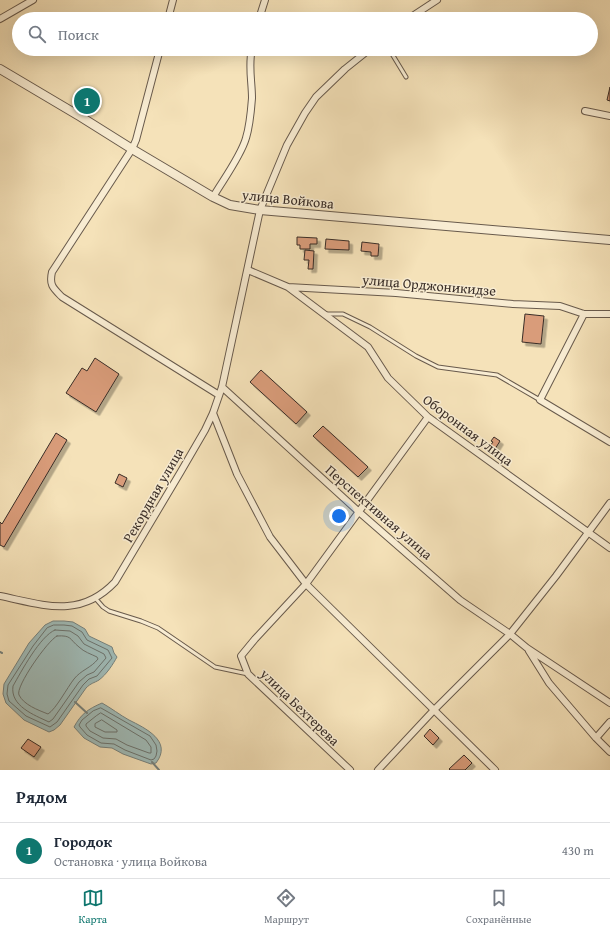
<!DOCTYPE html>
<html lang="ru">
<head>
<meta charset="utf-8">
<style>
	:root { --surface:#fff; --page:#f6f6f7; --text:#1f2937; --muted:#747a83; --line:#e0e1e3; --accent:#0f766e }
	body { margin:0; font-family:"Gentium Book Plus",serif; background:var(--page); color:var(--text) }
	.you { position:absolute; left:339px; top:516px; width:14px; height:14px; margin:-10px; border:3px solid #fff; border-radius:50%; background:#1a73e8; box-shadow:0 0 0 6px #1a73e833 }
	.badge { display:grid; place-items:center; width:26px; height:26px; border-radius:50%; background:var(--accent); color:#fff; font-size:13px; font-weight:700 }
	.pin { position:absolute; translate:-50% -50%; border:2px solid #fff; box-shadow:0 1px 4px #0006 }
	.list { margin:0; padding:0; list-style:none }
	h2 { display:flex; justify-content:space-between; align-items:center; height:52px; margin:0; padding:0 16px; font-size:17px }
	h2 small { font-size:13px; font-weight:400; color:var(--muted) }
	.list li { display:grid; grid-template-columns:26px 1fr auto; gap:12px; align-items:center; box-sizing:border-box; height:56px; padding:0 16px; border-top:1px solid var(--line) }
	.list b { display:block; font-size:15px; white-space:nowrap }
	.list p { margin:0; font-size:13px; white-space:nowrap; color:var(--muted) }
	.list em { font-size:13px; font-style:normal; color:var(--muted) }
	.icon { flex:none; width:22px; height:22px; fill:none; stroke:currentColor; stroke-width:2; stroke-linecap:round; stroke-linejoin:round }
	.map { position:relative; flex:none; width:610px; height:770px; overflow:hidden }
	.search { position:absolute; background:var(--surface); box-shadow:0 4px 16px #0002; left:12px; right:12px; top:12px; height:44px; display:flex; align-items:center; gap:10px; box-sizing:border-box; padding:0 14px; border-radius:22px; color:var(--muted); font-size:15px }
	.sheet { height:108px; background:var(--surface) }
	nav { display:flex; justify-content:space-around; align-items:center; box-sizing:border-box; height:56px; border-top:1px solid var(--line); background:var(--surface); font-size:11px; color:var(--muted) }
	nav a { display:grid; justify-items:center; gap:2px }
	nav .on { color:var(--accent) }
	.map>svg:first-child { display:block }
	.water { fill:#a0bcb9; stroke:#77837f }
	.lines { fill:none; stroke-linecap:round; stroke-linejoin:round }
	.shore { stroke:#6c7470; stroke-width:1 }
	.stream { stroke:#77837f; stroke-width:2 }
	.building { fill:#d99c7a; stroke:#392d27; filter:url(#shadow) }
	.service-casing { stroke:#685a4c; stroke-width:5 }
	.minor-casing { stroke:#685a4c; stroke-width:8 }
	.tertiary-casing { stroke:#685a4c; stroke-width:10 }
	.service { stroke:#f8ecd2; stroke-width:3 }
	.minor { stroke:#f8ecd2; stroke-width:6 }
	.tertiary { stroke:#f8ecd2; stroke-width:8 }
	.labels { text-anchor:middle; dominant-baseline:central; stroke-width:3; stroke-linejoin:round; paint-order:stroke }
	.street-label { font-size:14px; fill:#392d27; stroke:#f8ecd2 }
</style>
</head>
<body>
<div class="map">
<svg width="610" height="770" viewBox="0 0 610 770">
	<defs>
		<filter id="shadow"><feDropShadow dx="3.5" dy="3.5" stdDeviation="0" flood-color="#0004"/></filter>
	</defs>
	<rect width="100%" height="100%" fill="#f5e2b9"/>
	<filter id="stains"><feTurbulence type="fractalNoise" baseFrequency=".005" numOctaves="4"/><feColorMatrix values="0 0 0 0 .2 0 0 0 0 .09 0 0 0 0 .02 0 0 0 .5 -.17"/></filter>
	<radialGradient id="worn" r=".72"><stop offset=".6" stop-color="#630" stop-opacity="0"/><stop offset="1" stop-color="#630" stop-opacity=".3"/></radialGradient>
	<path class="water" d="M53 621H64L73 622 85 629 89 636 112 647 114 653 117 657C113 664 107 674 99 680 94 683 91 683 86 688L60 725 54 730 49 732 24 720 6 703 3 694 4 684 29 643 45 625Z
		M102 703C111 708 120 715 129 720 145 728 173 741 156 763L151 764 123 754 112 748 100 747 84 738 74 727C81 714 88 709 102 703Z"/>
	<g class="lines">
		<path class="shore" d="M54 625H64L72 626 82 632 87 640 108 650 112 658 97 676 89 679 83 685 57 722 50 727 26 716 9 701 7 694 8 685 33 646 47 628Z
			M55 630 70 631 78 636 84 644 104 654 106 658 94 672 87 675 79 682 53 719 49 722C34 715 10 706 13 686 21 672 40 636 55 630Z
			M57 636C72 635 69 639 79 647 84 652 91 654 97 657L98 659C91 668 81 670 74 679 67 688 56 709 48 714 38 710 24 705 19 695 15 687 48 640 57 636Z
			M101 708 150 736 156 745 157 751 156 756 154 759 151 760 125 750 114 744 101 743 87 735 80 727 79 725 82 720 93 711Z
			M101 713 146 740 151 747V753H149L127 745 116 739 103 738 90 731 86 726V724L96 716Z
			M102 720 117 730V732H105L95 727V724Z"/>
		<path class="stream" d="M0 652 2 653
			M75 702 87 713
			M152 762 159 770"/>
	</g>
	<path class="building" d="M85 87 95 92 91 99 81 94Z
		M610 87V101L607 100Z
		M297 237 317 238V244H310V249H300V245H297Z
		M326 239 349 241V250L325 249Z
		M362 242 379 244 378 256H371V252L361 251Z
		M305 250 314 251 313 269H308L309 260H304Z
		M525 314 544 316 541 344 522 342Z
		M95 358 119 374 96 412 66 393 82 368 87 371Z
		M261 370 307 412 296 424 250 382Z
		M323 426 368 467 358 477 313 436Z
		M56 433 67 440 4 547 0 545V522L2 524Z
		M494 437 500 441 495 449 490 446 493 442 491 441Z
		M119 474 127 478 123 487 115 483Z
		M430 729 439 738 433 745 424 736Z
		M28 739 41 747 34 757 21 748Z
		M464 755 472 763 465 770H450L449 769Z"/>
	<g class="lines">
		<defs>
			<path id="service" d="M389 49 406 77
				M326 314H343L370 327 416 356 438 367 497 375 540 400
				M96 599 103 607 109 611 141 621 158 628 215 667 248 674"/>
			<path id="minor" d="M0 19 33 0
				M168 19 173 0
				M259 19 265 0
				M408 19 437 0
				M160 49 136 140 132 149 52 272C49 285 53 288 62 297L219 395
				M585 111 610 116
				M213 197C223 180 241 156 246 138 250 125 251 111 252 98 252 82 248 65 252 49
				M248 270 288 287 396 293 513 304 560 306 584 314H610
				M288 287 368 347 388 378 428 417 610 548
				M584 314 540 400 610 442
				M222 387 359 512 460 600 510 634 527 648 610 703
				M213 413 237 474 270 537 306 584 495 770
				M0 596C44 605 80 619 115 582L180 473 205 430 213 413 222 387 260 210 287 145 305 113 316 97 345 69 370 49
				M529 651 549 683 596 738 610 752
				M596 738 610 722
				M350 770 248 674 241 656 255 639 306 584 428 417
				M378 770 434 710 510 634 556 576 610 503"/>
			<path id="tertiary" d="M0 69 81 117 132 149 213 197 230 205 260 210 610 240"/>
		</defs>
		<use href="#service" class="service-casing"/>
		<use href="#minor" class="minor-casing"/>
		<use href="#tertiary" class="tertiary-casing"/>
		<use href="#service" class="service"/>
		<use href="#minor" class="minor"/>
		<use href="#tertiary" class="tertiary"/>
	</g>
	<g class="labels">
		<g class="street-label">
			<text transform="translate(288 199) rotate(6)">улица Войкова</text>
			<text transform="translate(429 285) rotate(5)">улица Орджоникидзе</text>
			<text transform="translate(468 430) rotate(37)">Оборонная улица</text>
			<text transform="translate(153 495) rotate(-60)">Рекордная улица</text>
			<text transform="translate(379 512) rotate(41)">Перспективная улица</text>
			<text transform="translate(300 707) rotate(44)">улица Бехтерева</text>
		</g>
	</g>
	<rect width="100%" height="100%" filter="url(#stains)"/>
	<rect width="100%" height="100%" fill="url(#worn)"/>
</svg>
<div class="you"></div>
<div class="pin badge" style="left:87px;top:101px">1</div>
<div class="search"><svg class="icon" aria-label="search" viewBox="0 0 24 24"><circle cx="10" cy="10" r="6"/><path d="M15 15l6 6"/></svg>Поиск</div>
</div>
<section class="sheet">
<h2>Рядом<small></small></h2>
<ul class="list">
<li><span class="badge">1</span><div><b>Городок</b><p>Остановка · улица Войкова</p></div><em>430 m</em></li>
</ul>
</section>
<nav>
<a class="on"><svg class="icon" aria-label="map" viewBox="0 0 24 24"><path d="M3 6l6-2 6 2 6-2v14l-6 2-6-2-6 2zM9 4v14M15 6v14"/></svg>Карта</a>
<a><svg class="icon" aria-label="directions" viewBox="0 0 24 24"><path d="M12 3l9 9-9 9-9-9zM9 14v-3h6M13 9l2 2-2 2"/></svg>Маршрут</a>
<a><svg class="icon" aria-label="saved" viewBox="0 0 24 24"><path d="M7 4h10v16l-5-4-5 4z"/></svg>Сохранённые</a>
</nav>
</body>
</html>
